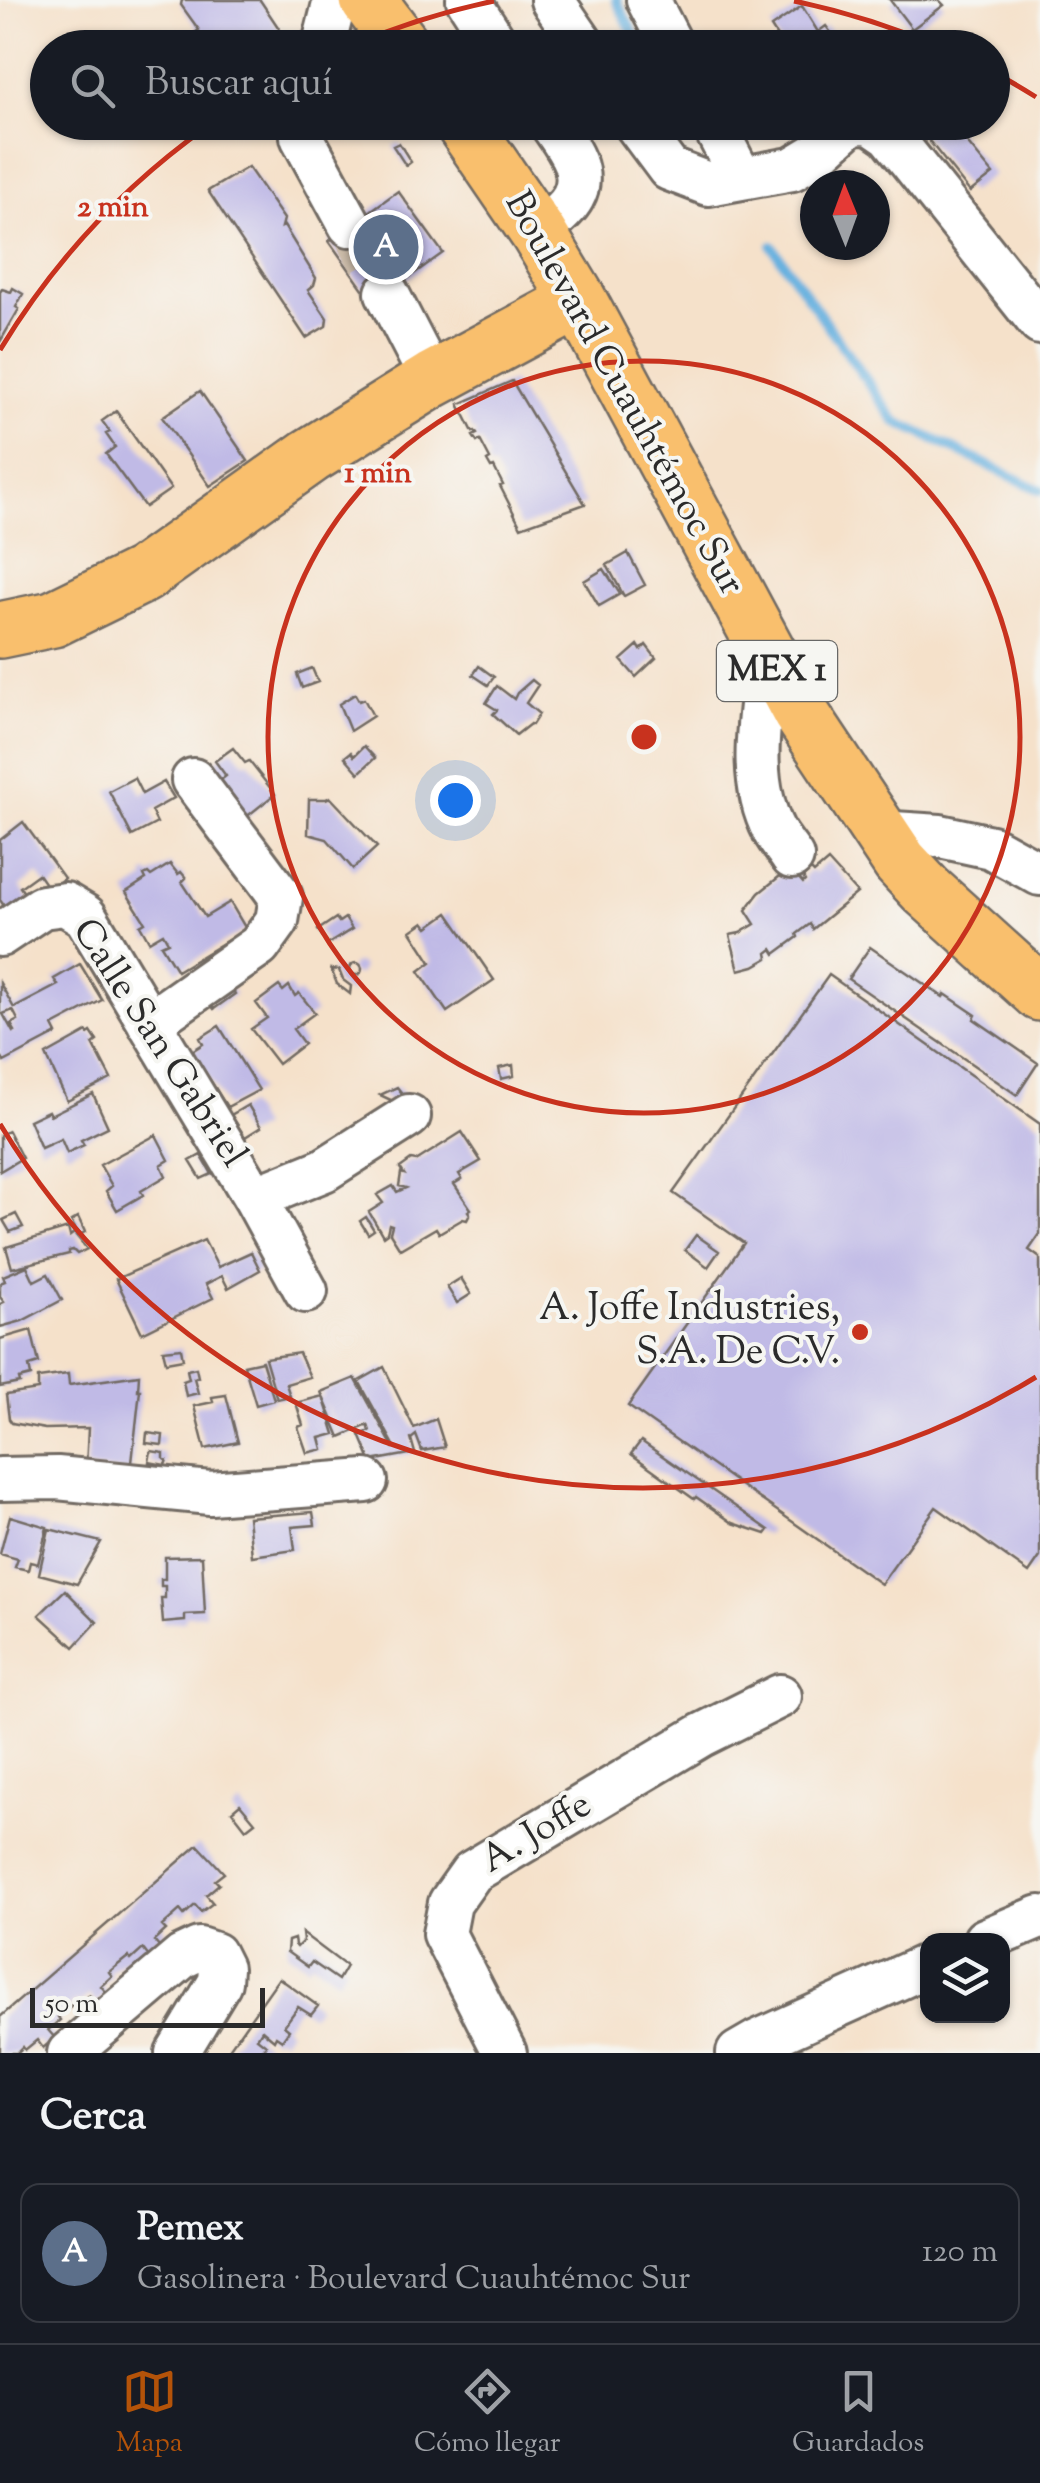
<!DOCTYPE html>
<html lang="es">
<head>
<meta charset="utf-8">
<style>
	:root { --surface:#171b24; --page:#20242c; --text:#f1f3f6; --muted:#9ea1a6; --line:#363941; --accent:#b45309 }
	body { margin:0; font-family:"Sorts Mill Goudy",serif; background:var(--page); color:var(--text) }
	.controls { position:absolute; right:30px; bottom:30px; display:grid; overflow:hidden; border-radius:20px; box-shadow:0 2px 8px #0004 }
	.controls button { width:90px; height:90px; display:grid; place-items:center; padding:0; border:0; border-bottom:2px solid var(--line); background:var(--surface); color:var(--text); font:50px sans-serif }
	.compass { position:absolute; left:800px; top:170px; width:90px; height:90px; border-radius:50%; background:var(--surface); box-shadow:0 2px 8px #0004; rotate:359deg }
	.scale { position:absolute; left:30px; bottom:25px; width:235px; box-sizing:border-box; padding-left:10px; border:5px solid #2b2b2b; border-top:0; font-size:28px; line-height:35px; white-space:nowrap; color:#2b2b2b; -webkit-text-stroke:8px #f6f6f2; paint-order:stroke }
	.you { position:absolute; left:455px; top:800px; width:35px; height:35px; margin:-25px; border:8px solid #fff; border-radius:50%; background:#1a73e8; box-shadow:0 0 0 15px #1a73e833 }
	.badge { display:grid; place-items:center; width:65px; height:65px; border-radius:50%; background:var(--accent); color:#fff; font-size:32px; font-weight:700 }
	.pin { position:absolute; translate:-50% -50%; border:5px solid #fff; box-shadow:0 2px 10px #0006 }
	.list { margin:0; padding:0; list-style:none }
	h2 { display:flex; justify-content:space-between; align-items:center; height:130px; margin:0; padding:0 40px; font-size:42px }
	h2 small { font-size:32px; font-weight:400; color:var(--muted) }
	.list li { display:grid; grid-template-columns:65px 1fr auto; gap:30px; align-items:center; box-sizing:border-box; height:140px; margin:0 20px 20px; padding:0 20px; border:2px solid var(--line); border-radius:20px }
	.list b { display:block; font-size:38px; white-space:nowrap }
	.list p { margin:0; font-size:32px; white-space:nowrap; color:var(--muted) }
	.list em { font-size:32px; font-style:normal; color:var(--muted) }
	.icon { flex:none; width:55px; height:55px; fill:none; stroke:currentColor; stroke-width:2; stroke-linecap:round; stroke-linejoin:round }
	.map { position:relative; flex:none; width:1040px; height:2053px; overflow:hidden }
	.search { position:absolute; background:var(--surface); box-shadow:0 2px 8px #0004; left:30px; right:30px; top:30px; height:110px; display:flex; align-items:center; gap:25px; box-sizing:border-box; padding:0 35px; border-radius:55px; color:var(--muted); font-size:38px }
	.sheet { height:290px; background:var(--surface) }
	nav { display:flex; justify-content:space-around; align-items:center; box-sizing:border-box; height:140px; border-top:2px solid var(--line); background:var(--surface); font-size:28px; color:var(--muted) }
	nav a { display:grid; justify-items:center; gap:5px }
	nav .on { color:var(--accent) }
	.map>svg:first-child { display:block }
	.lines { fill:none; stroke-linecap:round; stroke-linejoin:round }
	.stream { stroke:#67b1df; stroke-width:10 }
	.building { fill:#c0bae6; fill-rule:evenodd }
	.minor-tunnel { stroke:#cdbdaa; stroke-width:42; stroke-dasharray:42 21; stroke-linecap:butt }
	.minor-casing { stroke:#726b63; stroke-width:48 }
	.major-casing { stroke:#726b63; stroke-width:60 }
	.minor { stroke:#fff; stroke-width:42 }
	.major { stroke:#f9bf6d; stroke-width:55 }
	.ring { fill:none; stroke:#c8321e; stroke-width:5 }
	.poi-dot { fill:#c8321e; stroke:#f6f6f2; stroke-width:4 }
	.labels { text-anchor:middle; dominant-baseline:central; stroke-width:8; stroke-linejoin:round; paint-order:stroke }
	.shield { fill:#f6f6f2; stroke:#686867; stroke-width:2.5 }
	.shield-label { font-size:35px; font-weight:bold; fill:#2b2b2b }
	.street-label { font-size:38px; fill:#2b2b2b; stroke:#f6f6f2 }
	.poi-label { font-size:38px; fill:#2b2b2b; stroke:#f6f6f2; text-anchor:end }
	.centre { fill:#c8321e; stroke:#f6f6f2; stroke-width:5 }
	.ring-label { font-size:30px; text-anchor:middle; font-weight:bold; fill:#c8321e; stroke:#f6f6f2; stroke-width:8; stroke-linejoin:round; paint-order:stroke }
</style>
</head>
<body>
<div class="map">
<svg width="1040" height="2053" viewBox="0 0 1040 2053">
	<rect width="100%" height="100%" fill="#f6f6f2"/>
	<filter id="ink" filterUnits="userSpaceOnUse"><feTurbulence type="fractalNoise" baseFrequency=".01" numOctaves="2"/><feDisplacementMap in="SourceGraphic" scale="20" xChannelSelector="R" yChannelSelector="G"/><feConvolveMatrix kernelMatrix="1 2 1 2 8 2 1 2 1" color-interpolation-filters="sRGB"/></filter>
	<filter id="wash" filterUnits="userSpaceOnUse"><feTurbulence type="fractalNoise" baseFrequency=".0048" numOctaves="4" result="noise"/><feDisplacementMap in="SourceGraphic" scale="40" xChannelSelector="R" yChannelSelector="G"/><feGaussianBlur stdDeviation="2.25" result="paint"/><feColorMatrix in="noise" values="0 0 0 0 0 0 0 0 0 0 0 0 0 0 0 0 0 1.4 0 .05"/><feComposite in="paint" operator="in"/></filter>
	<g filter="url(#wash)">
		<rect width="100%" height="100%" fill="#f5e1ca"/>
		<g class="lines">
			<path class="stream" d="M616 0 641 48
				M772 246 895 421 1040 490"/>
		</g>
		<g id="blocks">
			<path class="building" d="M182 0H260L282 33 260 48H172L199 30 181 5Z
				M890 0H939L944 5 912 29Z
				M802 6 818 32 826 26 832 34 824 41 828 48H784L771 27Z
				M914 122H950L993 174 970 192Z
				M399 143 411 162 406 166 393 146Z
				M248 167 284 219 282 227 284 226 316 278 314 285 308 290 327 318 326 326 306 338 208 191Z
				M398 191 443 253 373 303 329 241Z
				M13 288 23 294 16 307 19 309 0 342V292L2 289 11 292Z
				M512 381 585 504 521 527 500 486 503 485 494 467 491 468 487 461 490 459 480 440 477 442 473 436 477 434 475 431 473 432 459 404Z
				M200 391 248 461 210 486 162 417Z
				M116 411 171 489 145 507 106 454 115 447 106 434 110 432 102 421Z
				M628 553 645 585 624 596 607 565Z
				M604 569 620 594 599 606 584 581Z
				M638 645 641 650 646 645 656 658 636 677 621 660Z
				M479 666 494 677 488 685 473 675Z
				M312 668 318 682 302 688 297 674Z
				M532 680 538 685 526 703 539 714 532 725 530 724 516 735 493 714 497 710 486 703 497 686 514 699 517 693Z
				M355 694 359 701 364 699 373 716 350 731 339 704Z
				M364 746 375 758 359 773 345 757 351 752 354 756Z
				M233 748 245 763 249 761 275 794 245 818 217 783 226 776 215 761Z
				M134 778 142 794 164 782 174 798 151 811 157 823 132 836 109 791Z
				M330 797 377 847 353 869 327 839 308 834 309 799H326Z
				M23 822 64 878 49 890 38 874 20 887 31 903 12 917 0 900V840Z
				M828 861 857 893 813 929 810 924 797 934 798 937 775 954 772 949 767 953 768 958 754 966 739 970 730 935 740 933 755 924 746 910 759 893 790 868 803 883 805 881 803 877 811 870 814 873Z
				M170 864 178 874 181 872 186 878 182 882 205 917 230 902 246 929 177 971 161 945 168 942 163 933 149 941 140 925 145 922 126 892 146 879 144 875 148 873 151 876Z
				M448 913 494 980 447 1012 419 971 431 962 411 931 424 922 428 927Z
				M336 918 339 922 345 918 352 929 328 944 318 930Z
				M870 947 943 997 945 994 976 1015 974 1019 1038 1063 1017 1095 848 979Z
				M350 969a6 6 0 1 1 12 0a6 6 0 1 1-12 0Z
				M80 964 102 1000 53 1026 57 1034 4 1062 0 1054V983L14 1008 58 985 54 979ZM13 1010 18 1020 11 1024 15 1031 13 1032 3 1014Z
				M331 969 339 970 343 980 351 986 350 994 337 984Z
				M829 975 1040 1124V1234L1029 1250 1040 1258V1557L1029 1573 936 1507 881 1584 628 1406 744 1243 673 1193Z
				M279 986 283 991 289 986 295 996 299 993 315 1013 293 1029 304 1044 278 1064 251 1029 267 1018 256 1003Z
				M232 989 235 994 214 1009 211 1005Z
				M219 1026 259 1090 227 1107 192 1051 203 1044 200 1038Z
				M87 1032 88 1034 91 1032 97 1041 93 1044 111 1079 67 1101 46 1055Z
				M513 1065 514 1076 501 1079 499 1068Z
				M397 1087 405 1097 395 1102 380 1095Z
				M93 1094 108 1127 81 1140 84 1145 67 1153 61 1139 41 1148 29 1120 48 1111 50 1115Z
				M248 1105 261 1127 245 1137 231 1115Z
				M8 1131 22 1158 0 1171V1135Z
				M462 1132 481 1161 459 1174 462 1179 454 1184 471 1209 468 1211 470 1214 467 1220 463 1219 439 1233 436 1228 400 1249 390 1233 392 1225 389 1224 387 1233 383 1236 369 1212 383 1203 377 1195 393 1186 397 1192 406 1188 399 1186 401 1173 404 1174 400 1168 411 1160 416 1161Z
				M156 1135 169 1160 161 1165 166 1176 141 1191 143 1195 117 1210 106 1191 112 1186 100 1165Z
				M201 1155 212 1174 201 1179 190 1161Z
				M16 1214 23 1227 10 1232 3 1220Z
				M78 1217 85 1232 79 1235 71 1221Z
				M366 1217 374 1230 368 1234 360 1221Z
				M68 1228 70 1236 74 1233 87 1249 77 1254 73 1250 69 1251V1254L12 1268 6 1247Z
				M696 1235 719 1251 708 1267 685 1250Z
				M204 1240 218 1267 251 1252 260 1270 228 1288 222 1276 206 1284 213 1298 142 1333 116 1279Z
				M27 1266 34 1281 48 1274 62 1300 22 1321 0 1327V1304L4 1302 0 1297V1283L5 1281 3 1276Z
				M461 1278 471 1294 457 1303 447 1287Z
				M31 1330 39 1363 29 1366 31 1376 19 1379 20 1383 0 1387V1339Z
				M181 1348 183 1359 166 1362 163 1350Z
				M299 1353 310 1377 286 1384 290 1396 277 1399 265 1358Z
				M262 1361 274 1400 256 1405 244 1365Z
				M384 1367 414 1428 436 1419 445 1447 422 1451 416 1435 411 1439 415 1453 371 1461 360 1435 370 1431 368 1425 340 1437 321 1392 355 1378 393 1447 394 1445 359 1381Z
				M196 1368 198 1377 194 1378 198 1393 186 1396 183 1381 189 1379 187 1370Z
				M68 1374 69 1385 139 1375 138 1390H140L131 1472 86 1468 88 1428 45 1429 12 1423 9 1419 6 1395 38 1390V1378Z
				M226 1395 238 1442 205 1449 194 1406 213 1402 212 1397Z
				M323 1396 335 1434 320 1438 323 1449 307 1453 298 1427 303 1425 296 1403Z
				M147 1433 163 1435 162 1445 146 1443Z
				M641 1441 769 1530 766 1534 733 1523 696 1497 694 1499 631 1454Z
				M151 1451 164 1453V1459L167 1460 165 1465 149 1462Z
				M313 1512 315 1525 292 1527 295 1550 252 1556 248 1517Z
				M10 1516 47 1527 38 1564 30 1562 28 1570 15 1567 18 1559 0 1554Z
				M49 1529 101 1542 77 1584 39 1574Z
				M202 1556 205 1614 185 1615V1621L163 1623 161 1598H165V1586H161V1579H165V1557Z
				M65 1590 97 1622 74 1647 39 1615Z
				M240 1804 255 1822 246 1829 232 1811Z
				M198 1845 224 1873 215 1880 219 1884 206 1895 213 1903 201 1912 195 1905 184 1915 180 1910 162 1926 166 1930 154 1941 160 1948 149 1957 143 1949 131 1960 128 1957 109 1972 112 1976 101 1986 107 1993 96 2003 89 1995 79 2004 76 2001 58 2017 60 2020 48 2030 55 2038 43 2048 37 2040 25 2050 23 2047 17 2053H0V2017Z
				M302 1933 346 1966 338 1980 312 1962 308 1967 287 1952 288 1941 294 1939 295 1945 297 1947 303 1941Z
				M279 1978 318 2006 311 2015 298 2007 284 2026 289 2030 282 2040 276 2036 274 2040 262 2030 257 2038 266 2045 261 2053H226Z"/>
		</g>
	</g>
	<g filter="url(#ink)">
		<use href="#blocks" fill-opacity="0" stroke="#726b63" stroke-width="2.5"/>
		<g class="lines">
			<path class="minor-tunnel" d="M350 225 387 293"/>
			<defs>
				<path id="minor" d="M468 0 499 48
					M552 0 585 48
					M648 0 673 48
					M323 48 335 0
					M305 122 302 137 350 225
					M634 122 669 169 708 184 792 169 817 154 851 123 863 122
					M712 122 741 178
					M871 122 890 135 1040 323
					M538 233C549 222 566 210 573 197 588 170 564 143 550 122
					M387 293 432 380
					M767 652C762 711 745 775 774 831 779 840 786 848 792 857
					M878 832 940 836 991 847 1040 874
					M0 935 42 907 65 904 85 916 255 1198 306 1291
					M149 1023 259 946 277 921 281 897 193 780
					M255 1198 324 1170 409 1116
					M0 1479 57 1478 210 1493 366 1481
					M985 1940 1040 1917
					M69 2053 182 1957 199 1949 214 1954 221 1968 220 1982 177 2053
					M505 2053 444 1934 450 1903 472 1872 702 1735 780 1696
					M738 2053 757 2042 928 1965"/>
				<path id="major" d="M368 0 404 48
					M462 122 538 233 579 301 800 712 900 862 926 890 1040 993
					M0 630 53 619 143 575 310 456 432 380 579 301"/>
			</defs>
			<use href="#minor" class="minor-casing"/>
			<use href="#major" class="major-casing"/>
			<use href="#minor" class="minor"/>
			<use href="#major" class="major"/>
		</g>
	</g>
	<g class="ring">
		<circle cx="644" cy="737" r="376"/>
		<path d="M1036 1377A751 751 0 0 1 0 1124M0 350A751 751 0 0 1 208 126M351 46A751 751 0 0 1 494 1M794 1A751 751 0 0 1 937 46M997 74A751 751 0 0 1 1036 97"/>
	</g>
	<circle class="poi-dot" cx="860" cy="1332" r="10"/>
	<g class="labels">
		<rect class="shield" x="717" y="641" width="120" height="60" rx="8"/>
		<g class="shield-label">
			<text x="777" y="671">MEX 1</text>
		</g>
		<g class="street-label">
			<text transform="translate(623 394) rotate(61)">Boulevard Cuauhtémoc Sur</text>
			<text transform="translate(158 1044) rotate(57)">Calle San Gabriel</text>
			<text transform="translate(537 1834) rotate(-31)">A. Joffe</text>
		</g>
		<g class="poi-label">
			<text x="840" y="1310">A. Joffe Industries,<tspan x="840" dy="44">S.A. De C.V.</tspan></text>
		</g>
	</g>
	<circle cx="644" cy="737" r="15" class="centre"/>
	<g class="ring-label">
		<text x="113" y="216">2 min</text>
		<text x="378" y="482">1 min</text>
	</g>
</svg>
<div class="controls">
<button><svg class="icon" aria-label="layers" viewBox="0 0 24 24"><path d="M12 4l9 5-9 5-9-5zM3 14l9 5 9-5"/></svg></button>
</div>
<svg class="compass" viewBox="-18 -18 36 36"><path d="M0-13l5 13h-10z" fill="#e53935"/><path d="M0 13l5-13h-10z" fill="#9ea1a6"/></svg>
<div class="scale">50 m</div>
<div class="you"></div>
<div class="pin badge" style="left:386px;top:247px;background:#5c6f8a">A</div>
<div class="search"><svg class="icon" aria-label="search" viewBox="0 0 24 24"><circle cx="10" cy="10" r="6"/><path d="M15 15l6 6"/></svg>Buscar aquí</div>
</div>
<section class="sheet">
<h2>Cerca<small></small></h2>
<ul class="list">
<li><span class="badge" style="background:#5c6f8a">A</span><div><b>Pemex</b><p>Gasolinera · Boulevard Cuauhtémoc Sur</p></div><em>120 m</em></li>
</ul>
</section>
<nav>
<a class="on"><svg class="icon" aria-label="map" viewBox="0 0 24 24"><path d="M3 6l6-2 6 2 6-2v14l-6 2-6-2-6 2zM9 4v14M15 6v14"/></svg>Mapa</a>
<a><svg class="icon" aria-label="directions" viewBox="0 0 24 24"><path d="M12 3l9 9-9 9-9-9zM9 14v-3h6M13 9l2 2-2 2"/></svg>Cómo llegar</a>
<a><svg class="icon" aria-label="saved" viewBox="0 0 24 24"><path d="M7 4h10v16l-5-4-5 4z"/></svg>Guardados</a>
</nav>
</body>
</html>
